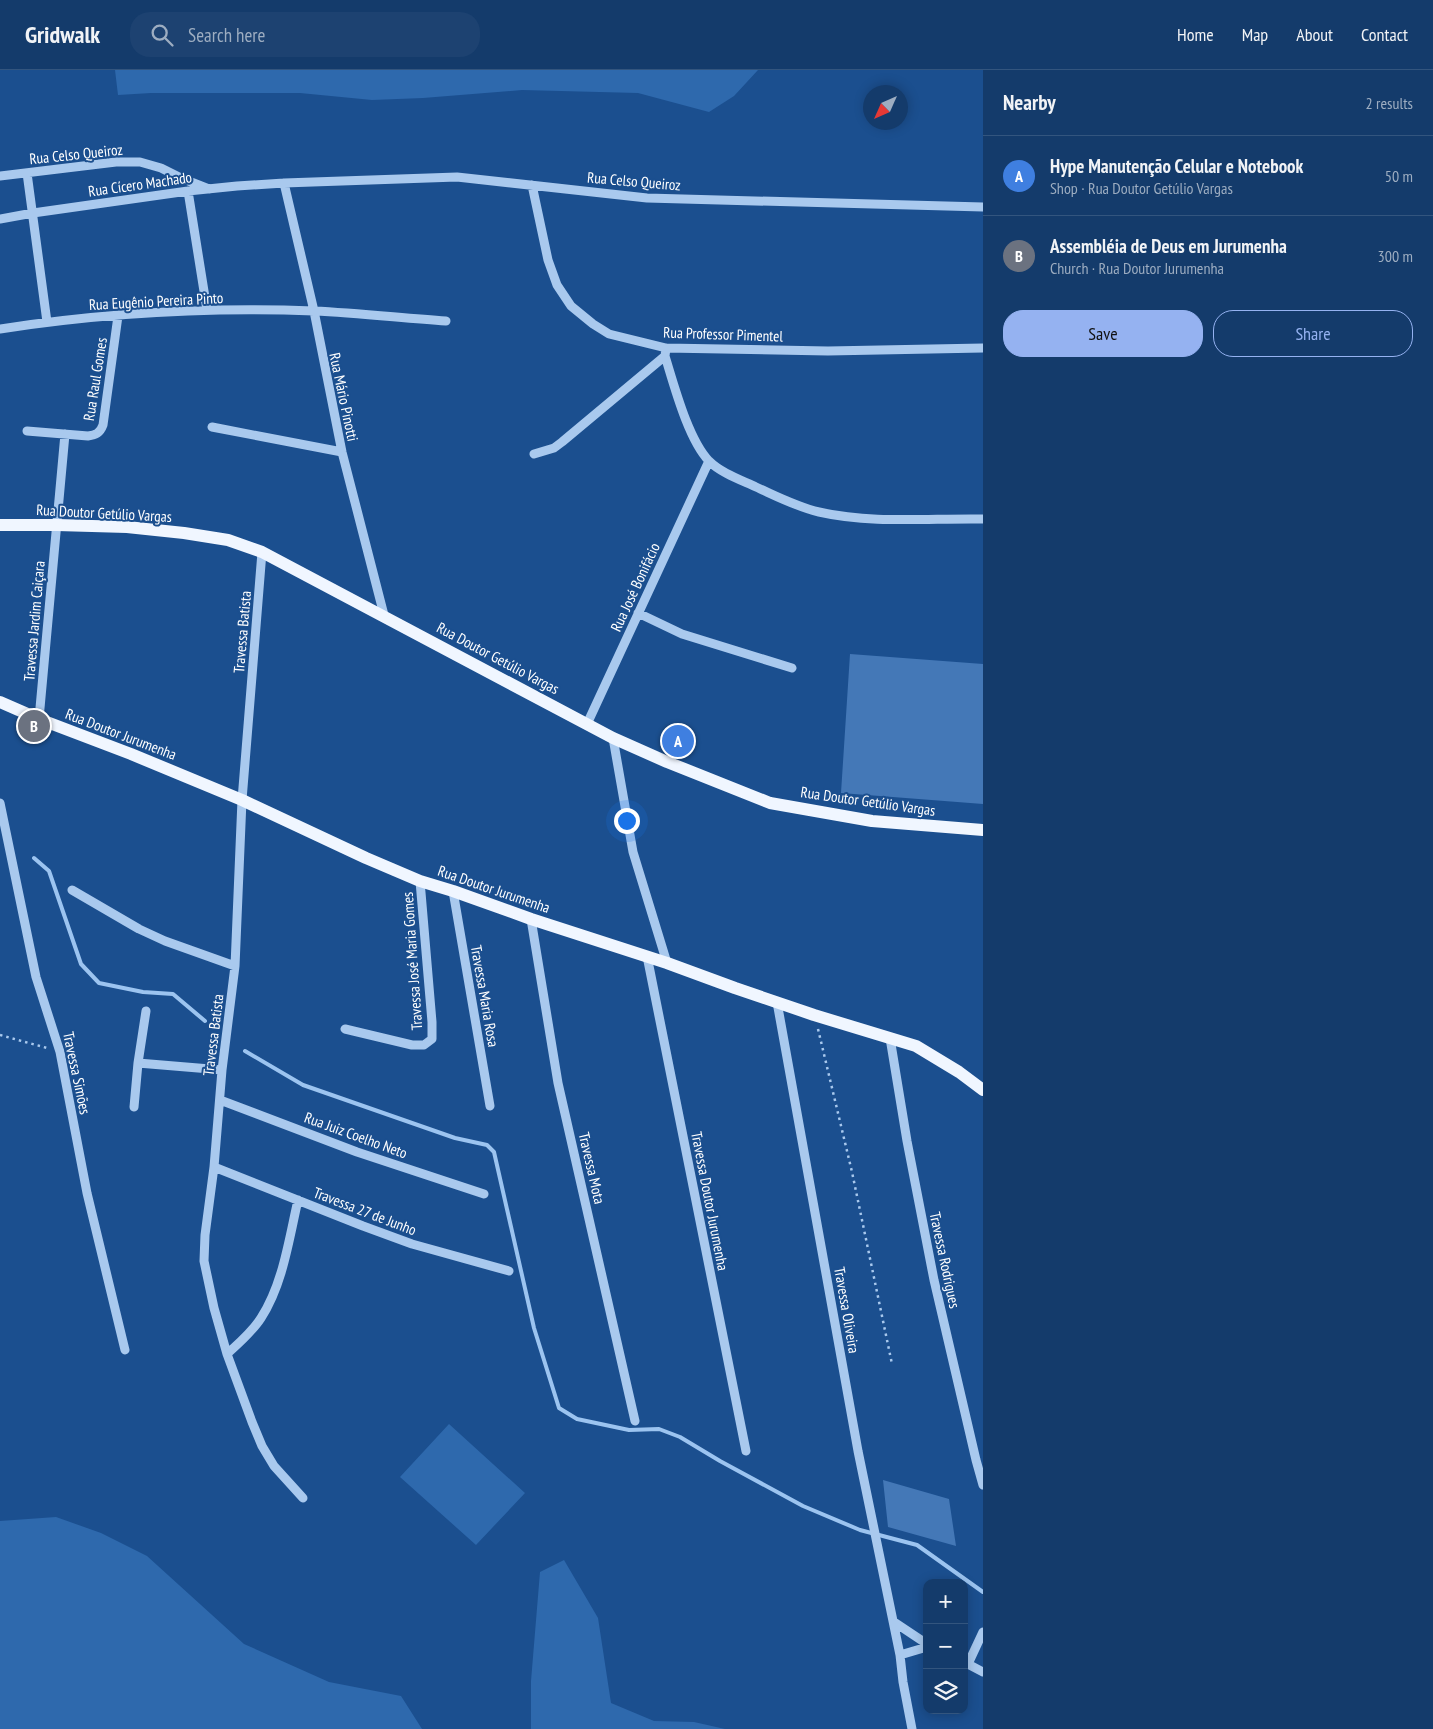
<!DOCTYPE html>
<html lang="en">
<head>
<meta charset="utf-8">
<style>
	:root { --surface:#143b6b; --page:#1d4271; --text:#f1f3f6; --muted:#9dadc1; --line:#33557e; --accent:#95b2f1 }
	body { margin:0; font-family:"PT Sans Narrow",sans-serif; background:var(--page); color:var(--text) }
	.controls { position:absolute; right:15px; bottom:15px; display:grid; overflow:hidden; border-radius:10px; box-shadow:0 2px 12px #0003 }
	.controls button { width:45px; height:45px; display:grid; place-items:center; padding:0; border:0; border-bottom:1px solid var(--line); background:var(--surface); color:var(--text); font:25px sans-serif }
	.compass { position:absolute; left:863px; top:15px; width:45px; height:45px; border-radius:50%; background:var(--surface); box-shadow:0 2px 12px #0003; rotate:225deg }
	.you { position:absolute; left:626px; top:750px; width:18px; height:18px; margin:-12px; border:4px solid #fff; border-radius:50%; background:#1a73e8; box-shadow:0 0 0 8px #1a73e833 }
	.badge { display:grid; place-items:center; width:32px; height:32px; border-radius:50%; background:var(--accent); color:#fff; font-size:16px; font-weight:700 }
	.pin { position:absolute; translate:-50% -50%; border:2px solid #fff; box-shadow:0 1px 5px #0006 }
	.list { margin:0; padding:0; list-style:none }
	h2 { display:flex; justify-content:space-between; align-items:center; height:65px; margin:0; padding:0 20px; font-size:21px }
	h2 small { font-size:16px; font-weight:400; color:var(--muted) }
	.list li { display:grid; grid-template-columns:32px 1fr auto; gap:15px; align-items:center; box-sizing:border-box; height:80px; padding:0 20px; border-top:1px solid var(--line) }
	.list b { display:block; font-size:19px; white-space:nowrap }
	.list p { margin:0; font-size:16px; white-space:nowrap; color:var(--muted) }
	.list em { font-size:16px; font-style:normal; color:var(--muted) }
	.actions { display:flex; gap:10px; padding:15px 20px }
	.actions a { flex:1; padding:11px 0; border:1px solid var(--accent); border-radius:20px; text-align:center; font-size:18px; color:var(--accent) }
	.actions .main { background:var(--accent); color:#111 }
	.icon { flex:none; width:28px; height:28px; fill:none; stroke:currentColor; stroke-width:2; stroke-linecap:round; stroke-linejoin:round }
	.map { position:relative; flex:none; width:983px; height:1659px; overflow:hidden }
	header { display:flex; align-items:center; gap:30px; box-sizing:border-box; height:70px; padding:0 25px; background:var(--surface); border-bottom:1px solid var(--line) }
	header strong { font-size:24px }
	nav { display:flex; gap:28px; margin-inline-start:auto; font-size:18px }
	.search { width:350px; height:45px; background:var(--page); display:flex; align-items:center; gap:12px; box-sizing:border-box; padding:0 18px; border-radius:20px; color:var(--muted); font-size:19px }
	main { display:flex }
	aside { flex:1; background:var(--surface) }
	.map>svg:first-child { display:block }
	.green { fill:#2e69ad }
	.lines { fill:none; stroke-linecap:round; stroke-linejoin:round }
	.stream { stroke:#9cc4f0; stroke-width:4 }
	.building { fill:#4478b7 }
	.path { stroke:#a9c9ee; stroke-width:2.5; stroke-dasharray:2.5 4; stroke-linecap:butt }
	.minor { stroke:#a9c9ee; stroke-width:9 }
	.major { stroke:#f0f6ff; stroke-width:12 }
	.labels { text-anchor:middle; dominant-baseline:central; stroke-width:4; stroke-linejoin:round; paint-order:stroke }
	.street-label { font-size:15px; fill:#fff; stroke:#1b4f8f }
</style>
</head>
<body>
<header>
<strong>Gridwalk</strong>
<div class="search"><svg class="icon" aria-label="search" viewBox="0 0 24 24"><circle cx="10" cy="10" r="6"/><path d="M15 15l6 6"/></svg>Search here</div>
<nav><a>Home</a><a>Map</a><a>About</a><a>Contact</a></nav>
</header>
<main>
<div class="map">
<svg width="983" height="1659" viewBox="0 0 983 1659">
	<rect width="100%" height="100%" fill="#1b4f8f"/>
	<path class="green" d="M115 0H758L734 26 709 42 638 23 522 20 423 28 372 30 300 23H151L118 25Z
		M449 1354 525 1423 476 1475 400 1407Z
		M56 1447 101 1463 147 1486 244 1574 329 1612 401 1626 422 1659H0V1451Z
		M564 1490 598 1548 611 1633 654 1651 694 1652 725 1659H531V1611L540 1502Z"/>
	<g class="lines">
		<path class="stream" d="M34 788 49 801 81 894 99 913 143 922 173 924 205 951
			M245 981 303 1015 455 1068 487 1075 494 1082 534 1258 559 1338 577 1349 629 1360 659 1359 680 1367 720 1391 803 1436 860 1460 917 1475 983 1522"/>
	</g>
	<path class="building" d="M850 584 983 594V734L841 723Z
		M883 1410 949 1429 956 1476 888 1457Z"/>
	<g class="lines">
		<path class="path" d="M818 959 852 1102 892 1294
			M0 965 47 978"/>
		<path class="minor" d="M27 103 47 252
			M0 106 116 92H140L161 98 181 108 209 119
			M284 113 314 241 342 382 384 545
			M532 115 548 190 557 215 571 236 593 254 609 264 666 278 828 281 983 278
			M188 121 207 240
			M0 149 33 143 188 121 237 116 284 113 457 107 647 128 983 137
			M0 259C104 243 209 237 314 241 358 243 402 248 446 251
			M666 278 665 286C674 315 688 369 709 391 721 403 741 410 756 417 776 426 797 437 819 442 872 454 929 448 983 449
			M212 357 342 382
			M27 361 88 366C96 365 100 363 103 355L118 246
			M534 384 554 378 562 372 665 286
			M262 482 242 730 235 896 222 1000 214 1097 205 1165 204 1191 214 1238 227 1284 252 1352 262 1376 274 1396 303 1428
			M638 543 682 564 792 598
			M39 649 65 364
			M587 654 709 391
			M613 668 633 782 667 893
			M0 733 36 907 60 982 87 1123 125 1280
			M72 820 139 859 165 871 235 896
			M453 821 490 1036
			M531 849 558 1013 635 1351
			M647 886 746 1381
			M777 932 858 1381 900 1585 903 1612 912 1659
			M345 959 412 975H424L432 969V952L420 811
			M890 968 907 1071 934 1210 976 1390 983 1415
			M138 993 222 1000
			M220 1030 357 1082 484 1124
			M134 1037 138 993 146 941
			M214 1097 363 1156 412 1174 509 1201
			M227 1284C239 1273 252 1262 261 1248 283 1214 289 1169 298 1130
			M894 1552 927 1574
			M900 1585 927 1577
			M964 1592 983 1602
			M968 1594 983 1562"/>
		<path class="major" d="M0 455H57L127 457 184 463 228 470 262 482 613 668 667 692 770 733 872 751 983 760
			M0 632 39 649 131 684 242 730 366 788 420 811 453 821 531 849 667 893 735 918 814 945 916 976 959 1002 983 1020"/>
	</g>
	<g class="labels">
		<g class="street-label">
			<text transform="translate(76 84) rotate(-6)">Rua Celso Queiroz</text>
			<text transform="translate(634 111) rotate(5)">Rua Celso Queiroz</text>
			<text transform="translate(140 114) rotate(-8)">Rua Cícero Machado</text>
			<text transform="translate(156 231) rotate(-3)">Rua Eugênio Pereira Pinto</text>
			<text transform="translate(723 264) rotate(2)">Rua Professor Pimentel</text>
			<text transform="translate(95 309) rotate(-81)">Rua Raul Gomes</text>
			<text transform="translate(344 327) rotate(78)">Rua Mário Pinotti</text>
			<text transform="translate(104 443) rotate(3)">Rua Doutor Getúlio Vargas</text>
			<text transform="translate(635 517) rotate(-65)">Rua José Bonifácio</text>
			<text transform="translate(34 551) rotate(-85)">Travessa Jardim Caiçara</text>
			<text transform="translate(242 562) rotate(-85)">Travessa Batista</text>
			<text transform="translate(498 588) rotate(28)">Rua Doutor Getúlio Vargas</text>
			<text transform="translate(121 664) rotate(21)">Rua Doutor Jurumenha</text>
			<text transform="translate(868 731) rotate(8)">Rua Doutor Getúlio Vargas</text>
			<text transform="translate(494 819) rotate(19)">Rua Doutor Jurumenha</text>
			<text transform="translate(412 891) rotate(-94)">Travessa José Maria Gomes</text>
			<text transform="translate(485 926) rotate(80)">Travessa Maria Rosa</text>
			<text transform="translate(213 965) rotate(-83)">Travessa Batista</text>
			<text transform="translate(77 1003) rotate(78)">Travessa Simões</text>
			<text transform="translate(356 1065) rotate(20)">Rua Juiz Coelho Neto</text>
			<text transform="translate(592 1098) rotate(77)">Travessa Mota</text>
			<text transform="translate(710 1131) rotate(79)">Travessa Doutor Jurumenha</text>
			<text transform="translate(365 1141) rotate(21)">Travessa 27 de Junho</text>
			<text transform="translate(945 1190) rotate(78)">Travessa Rodrigues</text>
			<text transform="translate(847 1240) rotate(80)">Travessa Oliveira</text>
		</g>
	</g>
</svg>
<div class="controls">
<button>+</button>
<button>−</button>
<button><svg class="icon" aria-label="layers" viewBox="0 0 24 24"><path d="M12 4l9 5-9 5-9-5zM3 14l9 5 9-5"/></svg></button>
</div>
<svg class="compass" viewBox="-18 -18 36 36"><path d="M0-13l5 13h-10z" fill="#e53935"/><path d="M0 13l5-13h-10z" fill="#9dadc1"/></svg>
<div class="you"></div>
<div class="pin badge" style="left:678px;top:671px;background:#3f7fe0">A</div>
<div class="pin badge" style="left:34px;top:656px;background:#6b7280">B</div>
</div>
<aside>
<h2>Nearby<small>2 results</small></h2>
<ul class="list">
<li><span class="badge" style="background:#3f7fe0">A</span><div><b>Hype Manutenção Celular e Notebook</b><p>Shop · Rua Doutor Getúlio Vargas</p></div><em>50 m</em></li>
<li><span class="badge" style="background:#6b7280">B</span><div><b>Assembléia de Deus em Jurumenha</b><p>Church · Rua Doutor Jurumenha</p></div><em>300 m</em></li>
</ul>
<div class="actions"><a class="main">Save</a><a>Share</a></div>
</aside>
</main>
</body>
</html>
